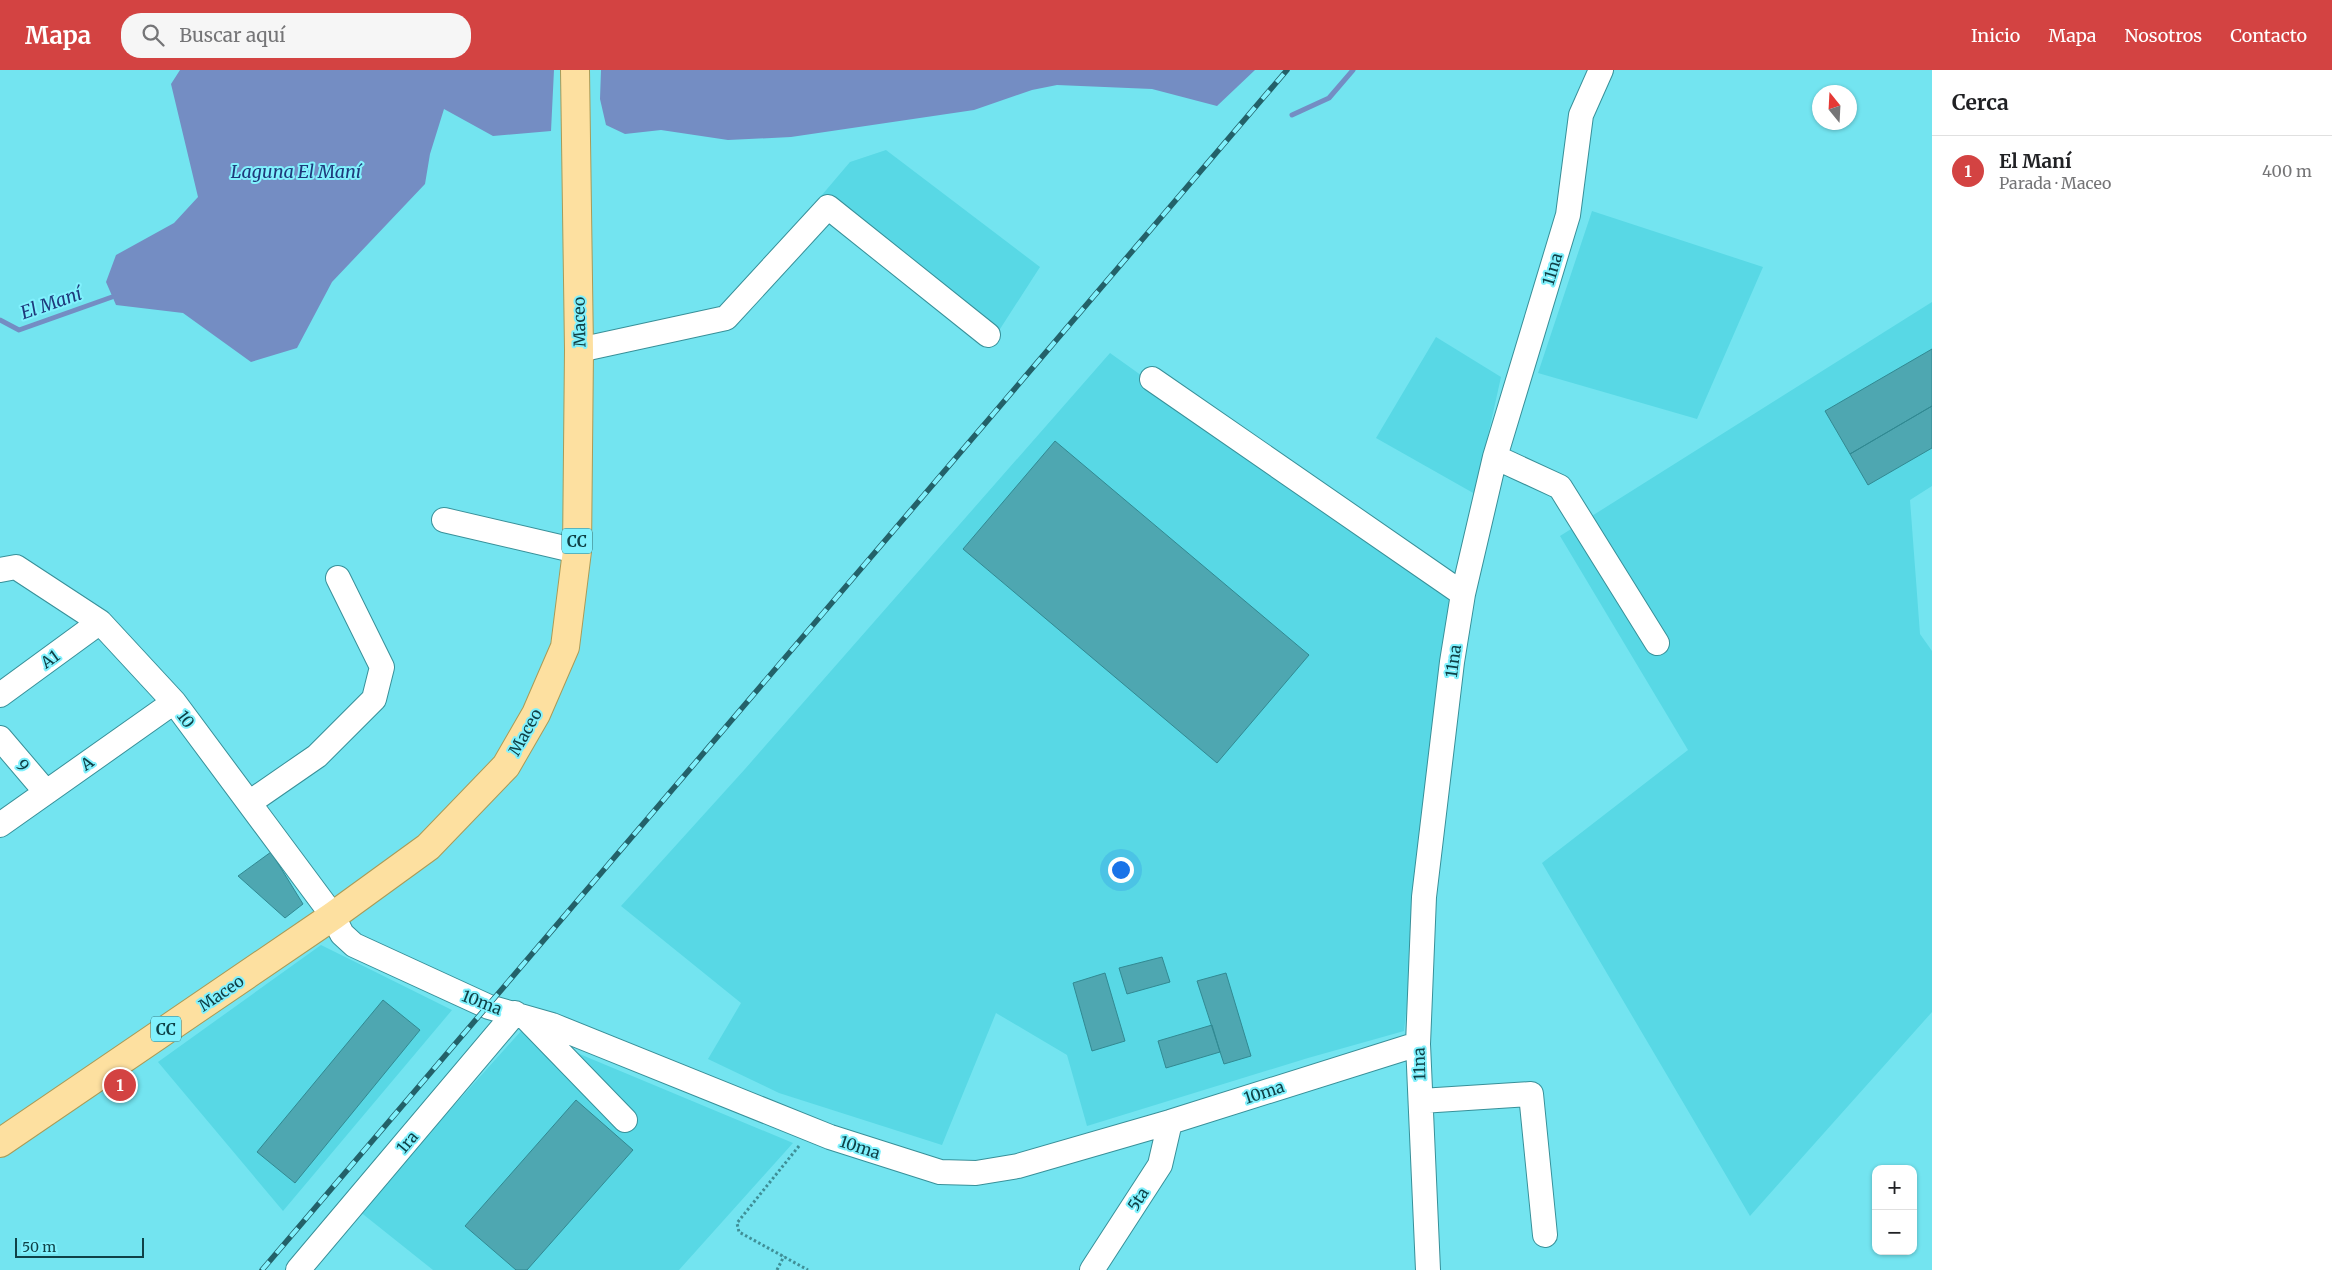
<!DOCTYPE html>
<html lang="es">
<head>
<meta charset="utf-8">
<style>
	:root { --surface:#fff; --page:#f6f6f6; --text:#202124; --muted:#757577; --line:#e0e0e0; --accent:#d34342 }
	body { margin:0; font-family:Merriweather,serif; background:var(--page); color:var(--text) }
	.controls { position:absolute; right:15px; bottom:15px; display:grid; overflow:hidden; border-radius:10px; box-shadow:0 1px 4px #0004 }
	.controls button { width:45px; height:45px; display:grid; place-items:center; padding:0; border:0; border-bottom:1px solid var(--line); background:var(--surface); color:var(--text); font:25px sans-serif }
	.compass { position:absolute; left:1812px; top:15px; width:45px; height:45px; border-radius:50%; background:var(--surface); box-shadow:0 1px 4px #0004; rotate:342deg }
	.scale { position:absolute; left:15px; bottom:12px; width:129px; box-sizing:border-box; padding-left:5px; border:2px solid #0f4147; border-top:0; font-size:14px; line-height:18px; white-space:nowrap; color:#0f4147; -webkit-text-stroke:4px #81f1fd; paint-order:stroke }
	.you { position:absolute; left:1120px; top:799px; width:18px; height:18px; margin:-12px; border:4px solid #fff; border-radius:50%; background:#1a73e8; box-shadow:0 0 0 8px #1a73e833 }
	.badge { display:grid; place-items:center; width:32px; height:32px; border-radius:50%; background:var(--accent); color:#fff; font-size:16px; font-weight:700 }
	.pin { position:absolute; translate:-50% -50%; border:2px solid #fff; box-shadow:0 1px 5px #0006 }
	.list { margin:0; padding:0; list-style:none }
	h2 { display:flex; justify-content:space-between; align-items:center; height:65px; margin:0; padding:0 20px; font-size:21px }
	h2 small { font-size:16px; font-weight:400; color:var(--muted) }
	.list li { display:grid; grid-template-columns:32px 1fr auto; gap:15px; align-items:center; box-sizing:border-box; height:70px; padding:0 20px; border-top:1px solid var(--line) }
	.list b { display:block; font-size:19px; white-space:nowrap }
	.list p { margin:0; font-size:16px; white-space:nowrap; color:var(--muted) }
	.list em { font-size:16px; font-style:normal; color:var(--muted) }
	.icon { flex:none; width:28px; height:28px; fill:none; stroke:currentColor; stroke-width:2; stroke-linecap:round; stroke-linejoin:round }
	.map { position:relative; flex:none; width:1932px; height:1200px; overflow:hidden }
	header { display:flex; align-items:center; gap:30px; box-sizing:border-box; height:70px; padding:0 25px; background:var(--accent); color:#fff }
	header strong { font-size:24px }
	nav { display:flex; gap:28px; margin-inline-start:auto; font-size:18px }
	.search { width:350px; height:45px; background:var(--page); display:flex; align-items:center; gap:12px; box-sizing:border-box; padding:0 18px; border-radius:20px; color:var(--muted); font-size:19px }
	main { display:flex }
	aside { flex:1; background:var(--surface) }
	.map>svg:first-child { display:block }
	.built { fill:#58d8e5 }
	.water { fill:#748dc3 }
	.lines { fill:none; stroke-linecap:round; stroke-linejoin:round }
	.stream { stroke:#748dc3; stroke-width:5 }
	.building { fill:#4ea7b1; stroke:#318992 }
	.minor-casing { stroke:#389099; stroke-width:26 }
	.major-casing { stroke:#a99b58; stroke-width:30 }
	.path { stroke:#3f8f97; stroke-width:3; stroke-dasharray:2.5 2.5; stroke-linecap:butt }
	.minor { stroke:#fff; stroke-width:24 }
	.major { stroke:#fde0a0; stroke-width:28 }
	.rail-casing { stroke:#236169; stroke-width:5.5 }
	.rail { stroke:#81f1fd; stroke-width:4; stroke-dasharray:11; stroke-linecap:butt }
	.labels { text-anchor:middle; dominant-baseline:central; stroke-width:4; stroke-linejoin:round; paint-order:stroke }
	.shield { fill:#81f1fd; stroke:#31767e; stroke-width:1 }
	.shield-label { font-size:15px; font-weight:bold; fill:#0f4147 }
	.street-label { font-size:16px; fill:#0f4147; stroke:#81f1fd }
	.water-label { font-size:18px; font-style:italic; fill:#1f397b; stroke:#81f1fd }
</style>
</head>
<body>
<header>
<strong>Mapa</strong>
<div class="search"><svg class="icon" aria-label="search" viewBox="0 0 24 24"><circle cx="10" cy="10" r="6"/><path d="M15 15l6 6"/></svg>Buscar aquí</div>
<nav><a>Inicio</a><a>Mapa</a><a>Nosotros</a><a>Contacto</a></nav>
</header>
<main>
<div class="map">
<svg width="1932" height="1200" viewBox="0 0 1932 1200">
	<rect width="100%" height="100%" fill="#73e4f0"/>
	<path class="built" d="M886 80 1040 197 991 273 816 132 850 92Z
		M1592 141 1763 197 1697 349 1538 303Z
		M1932 232V416L1910 430 1920 564 1932 581V942L1750 1146 1542 793 1688 680 1560 466Z
		M1436 267 1501 307 1475 424 1376 368Z
		M1110 283 1454 529 1404 961 1308 988 1087 1056 1067 985 996 943 942 1075 779 1023 708 989 741 933 621 836 745 699Z
		M321 875 452 940 283 1141 158 992Z
		M522 960 793 1073 679 1200H433L359 1141Z"/>
	<path class="water" d="M180 0H554L551 61 493 66 444 39 430 84 425 114 332 212 297 278 251 292 183 243 116 235 106 212 116 185 174 153 198 127 171 14Z
		M601 0H1255L1217 36 1152 19 1057 15 1032 20 974 40 791 67 728 70 661 60 625 64 606 55 600 29Z"/>
	<g class="lines">
		<path class="stream" d="M1292 45 1329 28 1353 0
			M0 250 19 260 112 227"/>
	</g>
	<path class="building" d="M1932 279V336L1850 384 1825 341Z
		M1932 336V378L1868 415 1850 384Z
		M1055 371 1309 585 1217 693 963 479Z
		M271 782 303 834 285 848 238 806Z
		M1162 887 1170 912 1127 924 1119 898Z
		M1105 903 1125 971 1092 981 1073 913Z
		M1226 903 1251 986 1224 994 1197 911Z
		M383 930 420 960 295 1113 257 1082Z
		M1212 955 1220 982 1166 998 1158 971Z
		M576 1030 633 1080 527 1200H516L465 1156Z"/>
	<g class="lines">
		<defs>
			<path id="minor" d="M579 280 726 248 828 137 988 265
				M1152 309 1463 524
				M1495 387 1560 417 1657 573
				M444 450 577 481
				M0 500 16 497 100 552 174 632 333 846 342 864 354 875 489 937 552 955 830 1067 940 1102 976 1103 1018 1096 1170 1052 1418 974
				M0 625 100 552
				M0 668 46 722
				M249 733 317 686 374 629 382 597 338 508
				M0 755 174 632
				M527 949 625 1050
				M1421 1031 1531 1024 1545 1165
				M298 1200 515 943
				M1092 1200 1160 1095 1170 1052
				M1428 1200 1418 974 1424 827 1452 592 1463 524 1495 387 1568 145 1581 45 1601 0"/>
			<path id="major" d="M0 1073 333 846 428 777 506 696 536 644 565 577 577 481 579 280 575 0"/>
		</defs>
		<use href="#minor" class="minor-casing"/>
		<use href="#major" class="major-casing"/>
		<path class="path" d="M799 1076 737 1153 739 1162 808 1200
			M777 1200 784 1186"/>
		<use href="#minor" class="minor"/>
		<use href="#major" class="major"/>
		<defs>
			<path id="rail" d="M262 1200 1287 0"/>
		</defs>
		<use href="#rail" class="rail-casing"/>
		<use href="#rail" class="rail"/>
	</g>
	<g class="labels">
		<g class="shield">
			<rect x="562" y="458.5" width="30" height="25" rx="4"/>
			<rect x="151" y="946.5" width="30" height="25" rx="4"/>
		</g>
		<g class="shield-label">
			<text x="577" y="471">CC</text>
			<text x="166" y="959">CC</text>
		</g>
		<g class="street-label">
			<text transform="translate(1552 199) rotate(-73)">11na</text>
			<text transform="translate(579 252) rotate(-91)">Maceo</text>
			<text transform="translate(50 589) rotate(-36)">A1</text>
			<text transform="translate(1453 591) rotate(-82)">11na</text>
			<text transform="translate(186 649) rotate(53)">10</text>
			<text transform="translate(525 662) rotate(-61)">Maceo</text>
			<text transform="translate(87 693) rotate(-35)">A</text>
			<text transform="translate(23 695) rotate(50)">9</text>
			<text transform="translate(221 923) rotate(-34)">Maceo</text>
			<text transform="translate(482 932) rotate(21)">10ma</text>
			<text transform="translate(1419 994) rotate(-92)">11na</text>
			<text transform="translate(1264 1022) rotate(-18)">10ma</text>
			<text transform="translate(407 1072) rotate(-50)">1ra</text>
			<text transform="translate(860 1077) rotate(18)">10ma</text>
			<text transform="translate(1138 1129) rotate(-57)">5ta</text>
		</g>
		<g class="water-label">
			<text x="296" y="101">Laguna El Maní</text>
			<text transform="translate(51 233) rotate(-19)">El Maní</text>
		</g>
	</g>
</svg>
<div class="controls">
<button>+</button>
<button>−</button>
</div>
<svg class="compass" viewBox="-18 -18 36 36"><path d="M0-13l5 13h-10z" fill="#e53935"/><path d="M0 13l5-13h-10z" fill="#757577"/></svg>
<div class="scale">50 m</div>
<div class="you"></div>
<div class="pin badge" style="left:120px;top:1015px">1</div>
</div>
<aside>
<h2>Cerca<small></small></h2>
<ul class="list">
<li><span class="badge">1</span><div><b>El Maní</b><p>Parada · Maceo</p></div><em>400 m</em></li>
</ul>
</aside>
</main>
</body>
</html>
